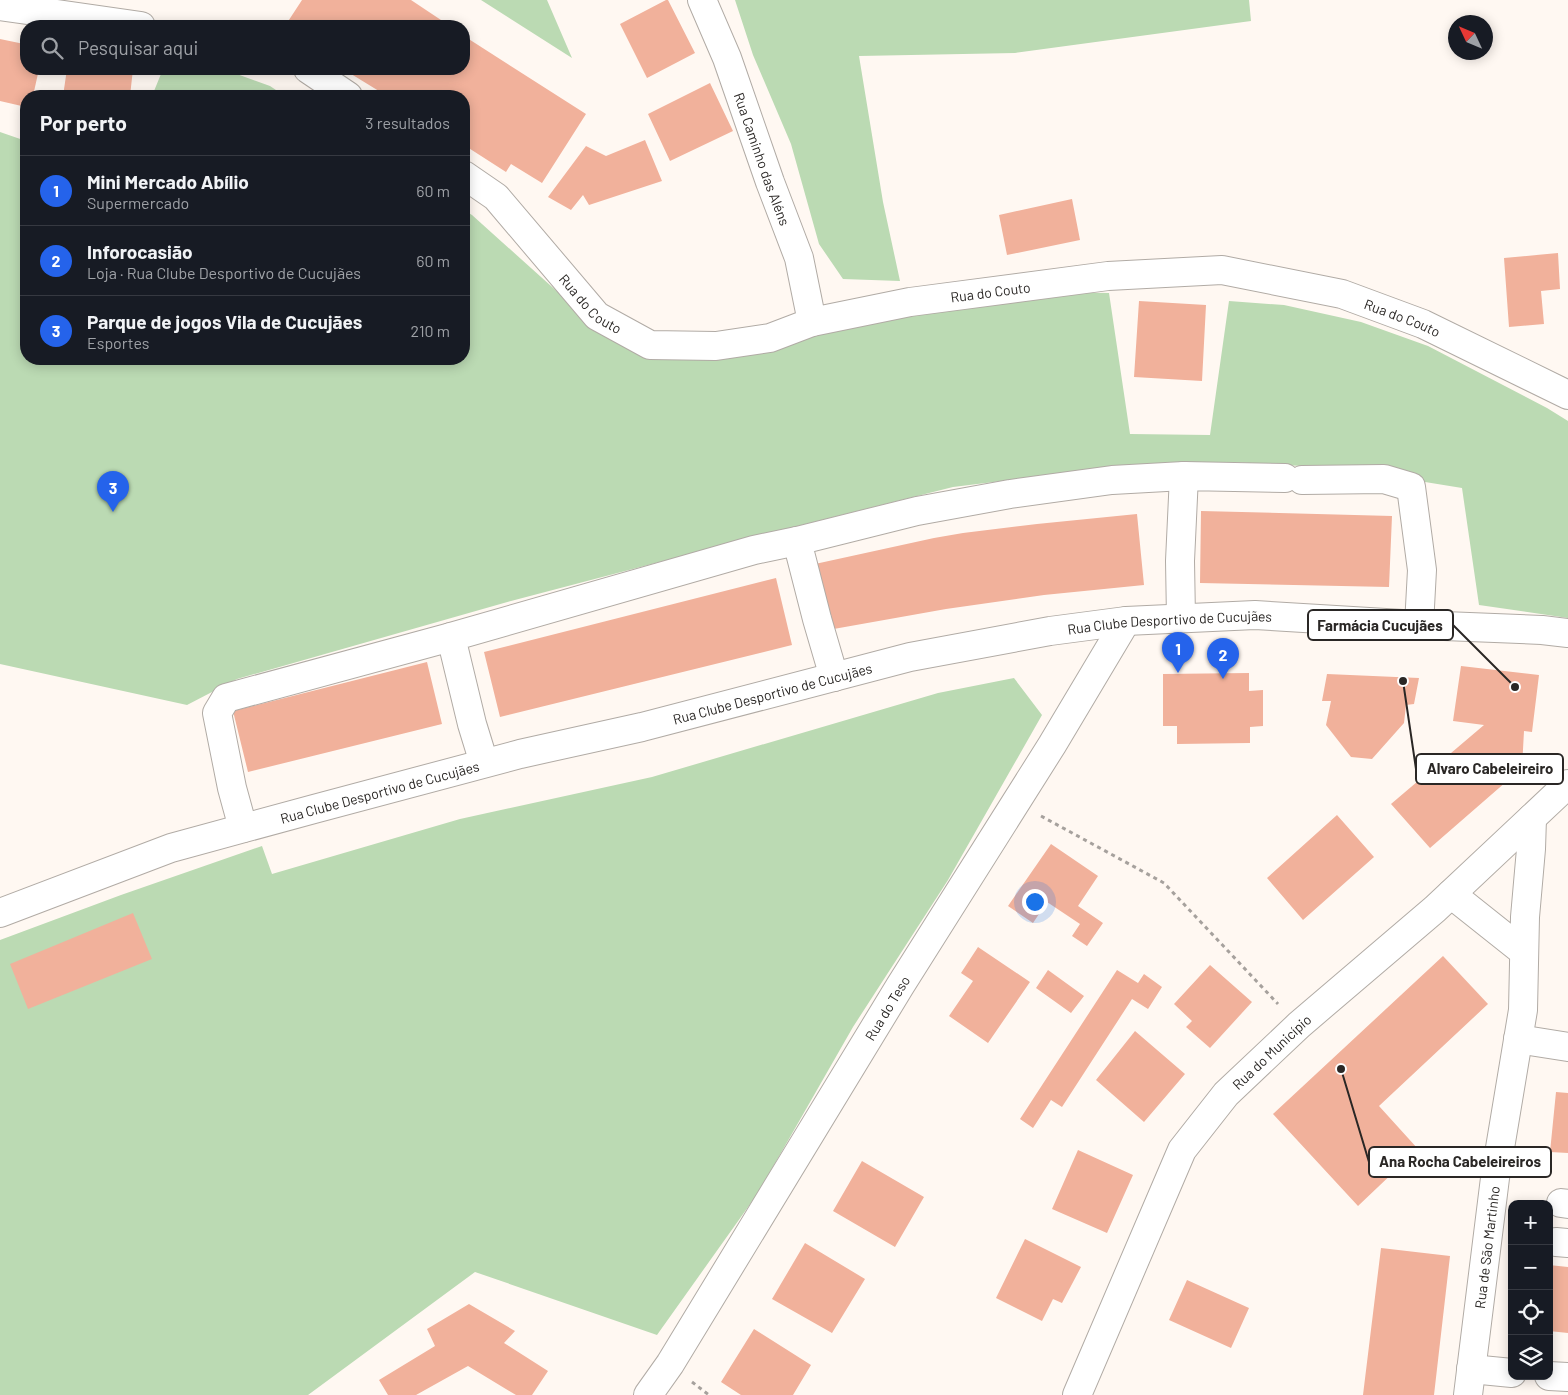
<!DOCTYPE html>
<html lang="pt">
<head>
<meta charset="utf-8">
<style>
	:root { --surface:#171b24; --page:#242831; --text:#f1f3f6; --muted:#9ea1a6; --line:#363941; --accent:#2563eb }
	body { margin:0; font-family:Barlow,sans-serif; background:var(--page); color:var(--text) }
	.controls { position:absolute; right:15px; bottom:15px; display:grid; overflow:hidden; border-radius:10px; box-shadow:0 2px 12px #0003 }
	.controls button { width:45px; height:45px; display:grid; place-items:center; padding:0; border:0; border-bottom:1px solid var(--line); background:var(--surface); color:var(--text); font:25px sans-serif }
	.compass { position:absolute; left:1448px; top:15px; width:45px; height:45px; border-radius:50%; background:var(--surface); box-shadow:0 2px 12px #0003; rotate:314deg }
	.you { position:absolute; left:1034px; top:901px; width:18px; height:18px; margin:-12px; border:4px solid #fff; border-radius:50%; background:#1a73e8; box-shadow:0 0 0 8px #1a73e833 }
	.badge { display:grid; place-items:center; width:32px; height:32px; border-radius:50%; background:var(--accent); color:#fff; font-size:16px; font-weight:700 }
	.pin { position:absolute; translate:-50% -41px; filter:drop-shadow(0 1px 2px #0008) }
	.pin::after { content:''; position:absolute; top:26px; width:18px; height:15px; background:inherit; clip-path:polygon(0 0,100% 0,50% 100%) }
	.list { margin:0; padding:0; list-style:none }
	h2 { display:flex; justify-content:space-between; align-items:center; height:65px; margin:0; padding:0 20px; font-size:21px }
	h2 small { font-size:16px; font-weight:400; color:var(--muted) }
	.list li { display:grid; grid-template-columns:32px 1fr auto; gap:15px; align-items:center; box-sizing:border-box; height:70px; padding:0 20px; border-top:1px solid var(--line) }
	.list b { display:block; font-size:19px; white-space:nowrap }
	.list p { margin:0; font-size:16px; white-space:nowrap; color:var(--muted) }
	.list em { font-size:16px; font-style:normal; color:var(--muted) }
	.icon { flex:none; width:28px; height:28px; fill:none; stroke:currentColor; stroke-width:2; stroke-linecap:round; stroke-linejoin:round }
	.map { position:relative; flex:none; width:1568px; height:1395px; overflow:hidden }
	.search { position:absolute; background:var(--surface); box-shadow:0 2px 12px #0003; left:20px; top:20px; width:450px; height:55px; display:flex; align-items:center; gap:12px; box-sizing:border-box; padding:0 18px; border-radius:20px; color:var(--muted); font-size:19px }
	.panel { position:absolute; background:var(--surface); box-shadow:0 2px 12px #0003; left:20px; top:90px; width:450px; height:275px; border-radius:20px }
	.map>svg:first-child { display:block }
	.green { fill:#bbdab3 }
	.building { fill:#f1b19b }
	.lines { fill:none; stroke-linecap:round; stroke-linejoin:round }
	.minor-casing { stroke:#b1aba5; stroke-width:30 }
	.path { stroke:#a6a19d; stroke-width:3; stroke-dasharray:4 4; stroke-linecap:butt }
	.minor { stroke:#fff; stroke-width:28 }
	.labels { text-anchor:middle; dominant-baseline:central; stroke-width:5; stroke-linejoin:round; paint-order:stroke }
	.street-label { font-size:14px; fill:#2a2725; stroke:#fff }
	.leader { fill:none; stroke:#2a2725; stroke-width:2 }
	.callout-dot { fill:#2a2725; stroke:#fff; stroke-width:2 }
	.callout { fill:#fff; stroke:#2a2725; stroke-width:2 }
	.callout-label { font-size:15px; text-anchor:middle; font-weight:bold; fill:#2a2725 }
</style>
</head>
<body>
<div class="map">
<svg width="1568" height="1395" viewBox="0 0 1568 1395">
	<rect width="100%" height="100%" fill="#fff8f2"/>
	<path class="green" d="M481 0H547L572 58Z
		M735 0H1249L1251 21 1015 53 859 56 883 202 900 281 843 279 819 244 791 144 753 55Z
		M163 69H223L270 86 285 96H152Z
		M0 132 26 141V359H464V210L472 215 590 321 647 352 801 332 1032 292 1109 293 1130 434 1210 435 1229 301 1284 305 1361 322 1428 346 1547 408 1568 421V618L1479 605 1462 488 1339 468 1231 462 1106 468 953 487 774 532 511 601 237 679 187 705 0 664Z
		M1014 678 1042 715 948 880 853 1027 758 1193 657 1335 475 1272 308 1395H0V940L121 895 262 846 272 874 460 819 652 777 938 693Z"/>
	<path class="building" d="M302 0H411L450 26H285Z
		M666 0H668L695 53 647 78 620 24Z
		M464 36 586 114 542 183 511 164 506 172 464 145V96H387L343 69H464Z
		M0 39 24 44 21 59 26 60V69H39L33 96H26V107L0 101Z
		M67 69H133L130 96H63Z
		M710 83 733 131 670 161 648 114Z
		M645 140 662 181 589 205 583 195 571 210 548 197 586 146 606 156Z
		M1072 199 1080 240 1007 255 999 215Z
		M1558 253 1560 289 1541 291 1544 324 1509 327 1504 258Z
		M1139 301 1206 305 1202 381 1134 377Z
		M1201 511 1392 516 1389 587 1200 583Z
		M1137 514 1144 585 1044 595 946 609 828 630 815 564 934 538 963 533 1037 524Z
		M776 578 792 645 500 717 484 652Z
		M427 662 442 724 248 772 233 711Z
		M1461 666 1539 675 1532 732 1524 731 1522 768 1430 848 1391 804 1484 725 1453 721Z
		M1249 673V691L1263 690V726L1250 727V743L1177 744V726H1163V674Z
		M1327 674 1419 678 1414 704 1406 705 1404 723 1372 759 1351 757 1326 725 1331 701H1322Z
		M1337 815 1374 857 1303 920 1267 878Z
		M1051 844 1098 876 1078 906 1103 923 1087 946 1072 936 1080 924 1047 902 1033 923 1008 906Z
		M133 913 152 959 28 1009 10 964Z
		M978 947 1030 982 988 1043 949 1016 973 981 961 973Z
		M1443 956 1488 1004 1379 1106 1418 1149 1358 1206 1273 1114Z
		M1210 965 1252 1002 1210 1048 1186 1027 1192 1021 1174 1004Z
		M1048 970 1084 996 1071 1013 1036 988Z
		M1117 970 1138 983 1144 974 1162 987 1148 1009 1132 999 1062 1107 1051 1100 1033 1128 1020 1119Z
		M1135 1031 1185 1074 1144 1122 1096 1080Z
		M1556 1092 1568 1093V1153L1550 1152Z
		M1078 1150 1133 1175 1107 1233 1052 1209Z
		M862 1161 924 1197 895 1247 833 1211Z
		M1025 1239 1081 1267 1062 1303 1053 1299 1042 1321 996 1298Z
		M805 1243 865 1279 832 1333 772 1299Z
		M1381 1248 1450 1256 1434 1395H1363Z
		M1549 1265 1568 1267V1333L1549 1331Z
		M1187 1280 1249 1308 1231 1348 1169 1320Z
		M469 1304 515 1331 504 1343 548 1371 532 1395H516L468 1366 416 1395H388L379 1380 435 1346 427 1329Z
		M754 1329 811 1365 793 1395H741L721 1382Z"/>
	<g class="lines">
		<defs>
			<g id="minor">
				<path id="s1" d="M702 0 727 58 770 182 799 258 812 322"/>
				<path d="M0 6 141 26"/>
				<path d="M308 69 348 96"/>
				<path id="s2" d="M464 175 496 197 597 316 650 345 716 346 770 338 812 322 910 302 1108 276 1222 270 1342 294 1423 324 1568 395"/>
				<path d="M1302 480 1384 479 1411 487 1422 570 1419 625"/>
				<path d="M1181 618 1180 561 1184 476 1285 478"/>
				<path d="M834 677 817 619 797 541 917 511 1010 494 1112 480 1184 476"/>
				<path d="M484 763 472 724 451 637 754 550 797 541"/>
				<path d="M243 828 232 788 217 713 226 698 451 637"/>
				<path d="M1451 894 1524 952"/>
				<path id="s3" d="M0 913 171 848 314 809 520 754 642 727 910 657 1050 631 1126 621 1255 615 1419 625 1542 630 1568 633"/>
				<path d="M1518 1039 1568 1047"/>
				<path d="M1561 1203 1568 1204"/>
				<path d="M1556 1242 1568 1243"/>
				<path d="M1471 1369 1512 1373"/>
				<path d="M1549 1376 1568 1377"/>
				<path id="s4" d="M648 1395 670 1364 900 986 1052 745 1126 621"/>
				<path id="s5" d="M1077 1395 1182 1150 1226 1094 1299 1025 1435 909 1568 784"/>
				<path id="s6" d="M1468 1395 1495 1178 1523 1010 1525 917 1531 849 1532 818"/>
			</g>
		</defs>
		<use href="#minor" class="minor-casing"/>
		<path class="path" d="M1041 816 1164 883 1278 1004
			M692 1382 709 1395"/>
		<use href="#minor" class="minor"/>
	</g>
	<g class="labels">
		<g class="street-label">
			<text stroke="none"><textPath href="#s1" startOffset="170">Rua Caminho das Aléns</textPath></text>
			<text stroke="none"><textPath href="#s2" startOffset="602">Rua do Couto</textPath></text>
			<text stroke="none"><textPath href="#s2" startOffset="182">Rua do Couto</textPath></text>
			<text stroke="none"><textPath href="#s2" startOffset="1022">Rua do Couto</textPath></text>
			<text stroke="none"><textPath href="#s3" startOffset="1209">Rua Clube Desportivo de Cucujães</textPath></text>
			<text stroke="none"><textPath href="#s3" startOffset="804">Rua Clube Desportivo de Cucujães</textPath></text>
			<text stroke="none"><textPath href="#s3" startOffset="399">Rua Clube Desportivo de Cucujães</textPath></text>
			<text stroke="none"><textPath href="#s4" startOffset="455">Rua do Teso</textPath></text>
			<text stroke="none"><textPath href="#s5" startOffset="400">Rua do Município</textPath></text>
			<text stroke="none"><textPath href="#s6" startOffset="149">Rua de São Martinho</textPath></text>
		</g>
	</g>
	<path class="leader" d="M1515 687L1453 625M1403 681L1416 769M1341 1069L1369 1162"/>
	<g class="callout-dot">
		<circle cx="1515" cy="687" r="5"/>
		<circle cx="1403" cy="681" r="5"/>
		<circle cx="1341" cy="1069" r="5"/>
	</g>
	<g class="callout">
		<rect x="1308" y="610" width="145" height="30" rx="5"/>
		<rect x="1416" y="754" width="147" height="30" rx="5"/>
		<rect x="1369" y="1147" width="182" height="30" rx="5"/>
	</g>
	<g class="callout-label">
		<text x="1380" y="631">Farmácia Cucujães</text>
		<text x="1490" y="774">Alvaro Cabeleireiro</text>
		<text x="1460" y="1167">Ana Rocha Cabeleireiros</text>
	</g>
</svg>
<div class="controls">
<button>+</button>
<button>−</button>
<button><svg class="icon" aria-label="locate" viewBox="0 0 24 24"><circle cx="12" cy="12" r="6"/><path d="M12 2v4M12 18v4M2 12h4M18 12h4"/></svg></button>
<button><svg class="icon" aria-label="layers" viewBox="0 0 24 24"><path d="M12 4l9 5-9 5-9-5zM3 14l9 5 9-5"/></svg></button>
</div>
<svg class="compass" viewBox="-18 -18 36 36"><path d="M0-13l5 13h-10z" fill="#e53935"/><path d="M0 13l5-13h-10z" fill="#9ea1a6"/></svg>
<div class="you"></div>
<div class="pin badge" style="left:1178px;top:673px">1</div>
<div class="pin badge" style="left:1223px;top:679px">2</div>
<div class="pin badge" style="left:113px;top:512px">3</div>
<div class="search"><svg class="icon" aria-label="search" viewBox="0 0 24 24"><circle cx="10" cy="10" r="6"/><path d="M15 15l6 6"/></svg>Pesquisar aqui</div>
<section class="panel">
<h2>Por perto<small>3 resultados</small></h2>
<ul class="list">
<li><span class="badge">1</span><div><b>Mini Mercado Abílio</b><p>Supermercado</p></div><em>60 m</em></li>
<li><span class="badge">2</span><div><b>Inforocasião</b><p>Loja · Rua Clube Desportivo de Cucujães</p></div><em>60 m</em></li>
<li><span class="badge">3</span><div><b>Parque de jogos Vila de Cucujães</b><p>Esportes</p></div><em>210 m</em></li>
</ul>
</section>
</div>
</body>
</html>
